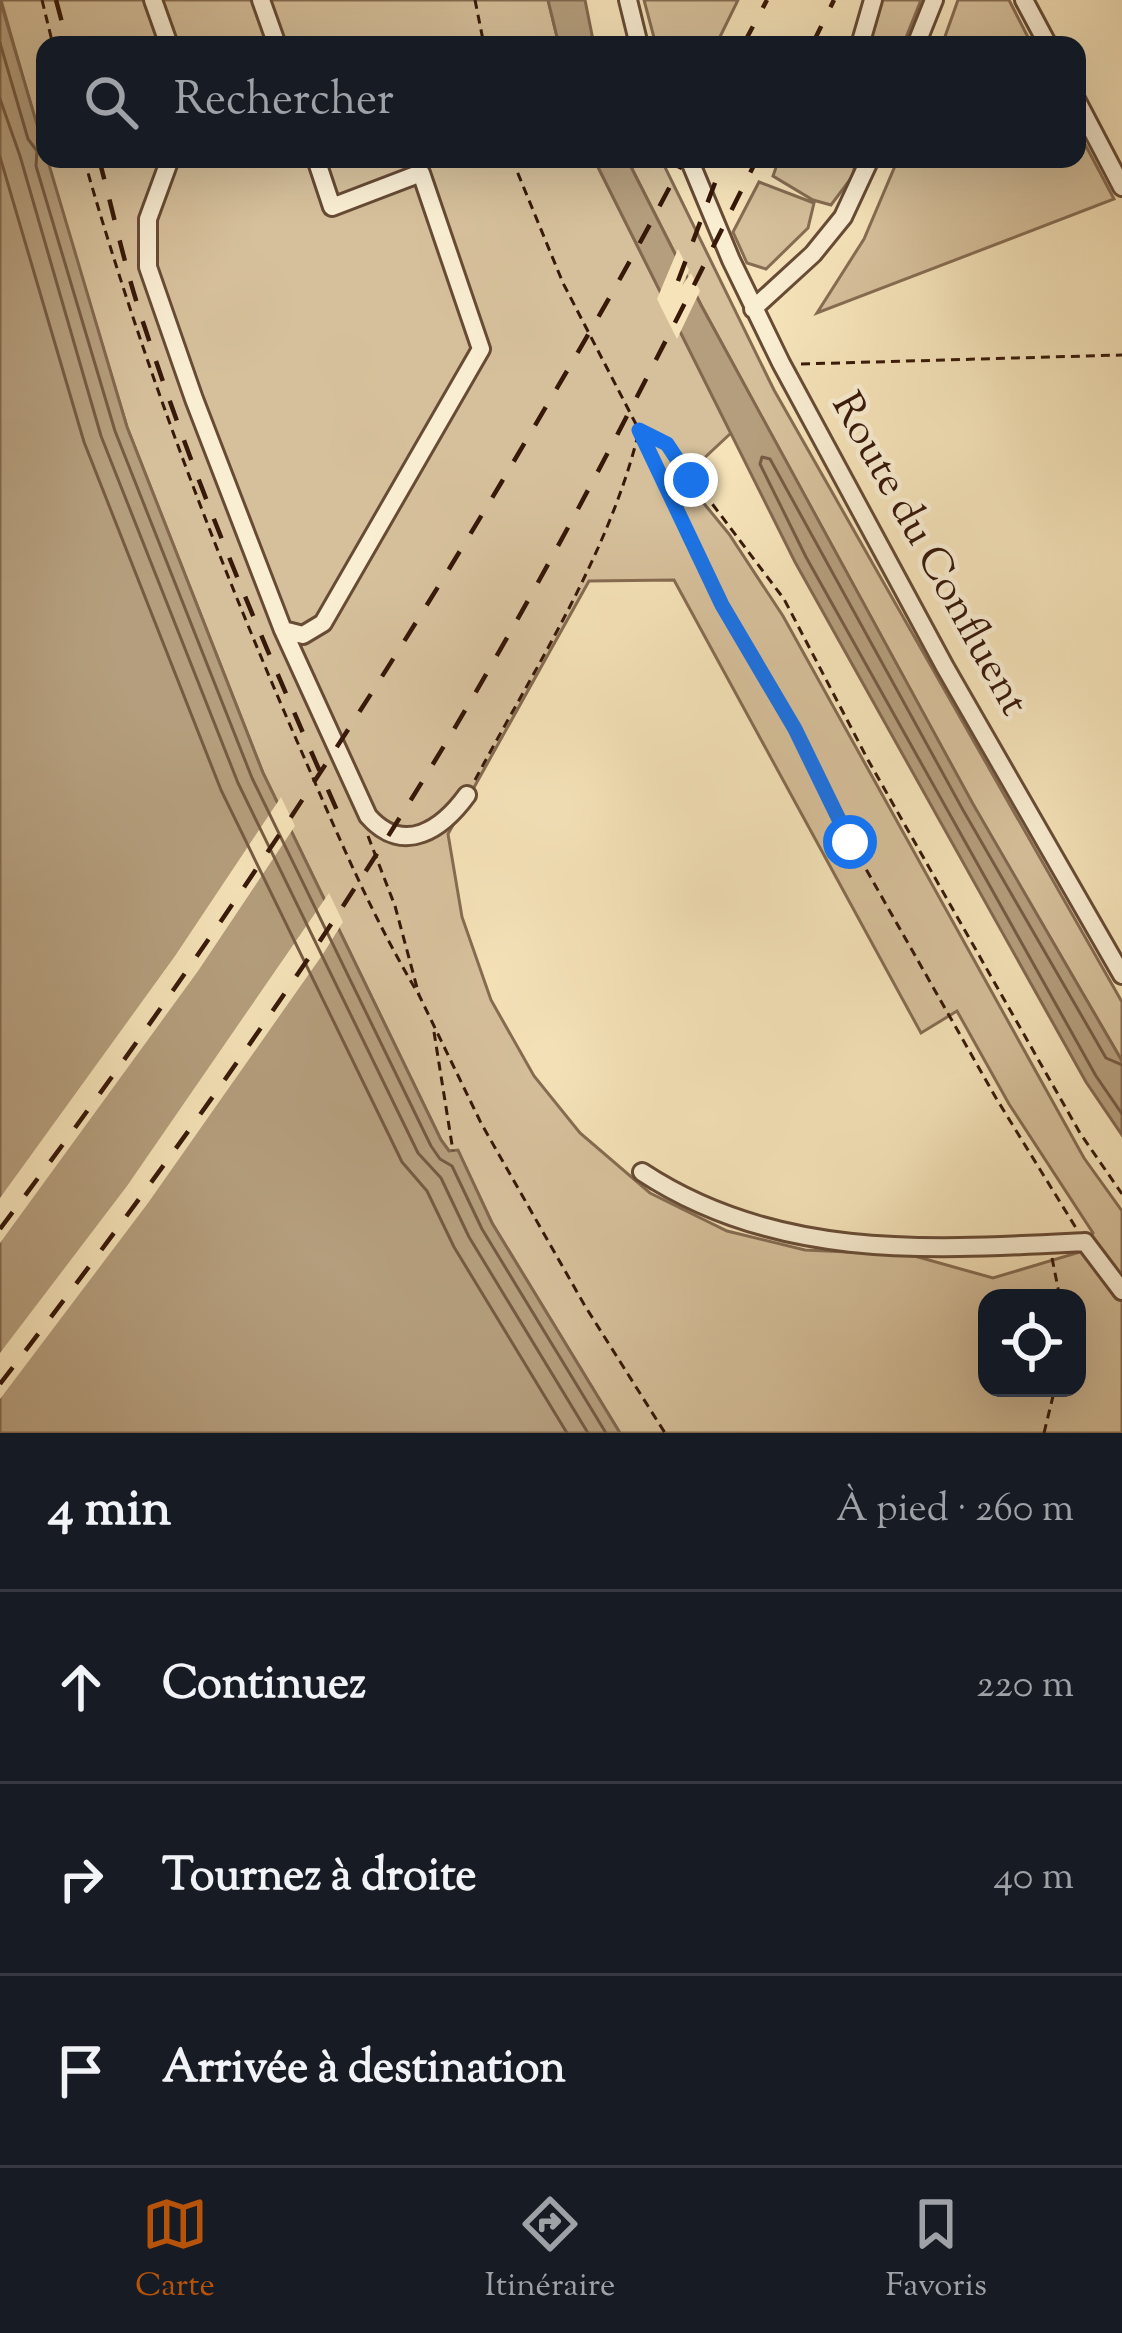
<!DOCTYPE html>
<html lang="fr">
<head>
<meta charset="utf-8">
<style>
	:root { --surface:#171b24; --page:#242831; --text:#f1f3f6; --muted:#9ea1a6; --line:#363941; --accent:#b45309 }
	body { margin:0; font-family:"Sorts Mill Goudy",serif; background:var(--page); color:var(--text) }
	.controls { position:absolute; right:36px; bottom:36px; display:grid; overflow:hidden; border-radius:24px; box-shadow:0 12px 48px #0002 }
	.controls button { width:108px; height:108px; display:grid; place-items:center; padding:0; border:0; border-bottom:3px solid var(--line); background:var(--surface); color:var(--text); font:60px sans-serif }
	.stop { position:absolute; width:36px; height:36px; margin:-27px; border:9px solid #1a73e8; border-radius:50%; background:#fff }
	.stop.end { background:#1a73e8; border-color:#fff; box-shadow:0 3px 12px #0008 }
	.list { margin:0; padding:0; list-style:none }
	h2 { display:flex; justify-content:space-between; align-items:center; height:156px; margin:0; padding:0 48px; font-size:51px }
	h2 small { font-size:39px; font-weight:400; color:var(--muted) }
	.list li { display:grid; grid-template-columns:78px 1fr auto; gap:36px; align-items:center; box-sizing:border-box; height:192px; padding:0 48px; border-top:3px solid var(--line) }
	.list b { display:block; font-size:45px; white-space:nowrap }
	.list em { font-size:39px; font-style:normal; color:var(--muted) }
	.icon { flex:none; width:66px; height:66px; fill:none; stroke:currentColor; stroke-width:2; stroke-linecap:round; stroke-linejoin:round }
	.map { position:relative; flex:none; width:1122px; height:1433px; overflow:hidden }
	.search { position:absolute; background:var(--surface); box-shadow:0 12px 48px #0002; left:36px; right:36px; top:36px; height:132px; display:flex; align-items:center; gap:30px; box-sizing:border-box; padding:0 42px; border-radius:24px; color:var(--muted); font-size:45px }
	.sheet { height:732px; background:var(--surface) }
	nav { display:flex; justify-content:space-around; align-items:center; box-sizing:border-box; height:168px; border-top:3px solid var(--line); background:var(--surface); font-size:33px; color:var(--muted) }
	nav a { display:grid; justify-items:center; gap:6px }
	nav .on { color:var(--accent) }
	.map>svg:first-child { display:block }
	.green { fill:#d6c09b; stroke:#866c52; stroke-width:3; fill-rule:evenodd }
	.water { fill:#b59e7d; stroke:#83684f; stroke-width:3 }
	.pier { fill:#f6e3b9 }
	.lines { fill:none; stroke-linecap:round; stroke-linejoin:round }
	.shore { stroke:#765b43; stroke-width:3 }
	.minor-casing { stroke:#674b35; stroke-width:22 }
	.path { stroke:#371809; stroke-width:3; stroke-dasharray:9 6; stroke-linecap:butt }
	.minor { stroke:#f9edd2; stroke-width:16 }
	.rail { stroke:#371809; stroke-width:4.5; stroke-dasharray:21 21; stroke-linecap:butt }
	.route { stroke:#1a73e8; stroke-width:15 }
	.labels { text-anchor:middle; dominant-baseline:central; stroke-width:9; stroke-linejoin:round; paint-order:stroke }
	.street-label { font-size:42px; fill:#371809; stroke:#f9edd2 }
</style>
</head>
<body>
<div class="map">
<svg width="1122" height="1433" viewBox="0 0 1122 1433">
	<rect width="100%" height="100%" fill="#f6e3b9"/>
	<filter id="stains"><feTurbulence type="fractalNoise" baseFrequency=".00167" numOctaves="4"/><feColorMatrix values="0 0 0 0 .2 0 0 0 0 .09 0 0 0 0 .02 0 0 0 .5 -.17"/></filter>
	<radialGradient id="worn" r=".72"><stop offset=".6" stop-color="#630" stop-opacity="0"/><stop offset="1" stop-color="#630" stop-opacity=".3"/></radialGradient>
	<path class="green" d="M1 0H548L559 45H45V155Z
		M644 0H738L716 45H656Z
		M878 0H921L903 45H866Z
		M958 0H1009L1032 45H942Z
		M1077 129 1114 199 817 313 864 239 898 159H1077Z
		M46 159H594L731 433 683 478 729 534 783 616 1084 1158 1122 1211V1433H620L492 1223 458 1151H449L441 1140 263 773 127 427ZM674 580 921 1033 957 1011 1009 1104 1093 1233 1080 1252 993 1278 911 1255 805 1250 727 1231 650 1193 580 1133 534 1076 491 1000 462 917 448 834 589 581ZM987 1298H1077V1388H987Z
		M627 159H661L774 390 1122 1002V1061L973 805 701 305Z
		M779 159H857L852 177 831 205 813 200 773 176Z
		M759 182 814 203 808 228 766 269 747 263 733 232Z"/>
	<path class="water" d="M0 0 127 427 263 773 441 1140 449 1151 458 1150 492 1223 620 1433H0Z
		M548 0H585L594 45H559Z
		M594 159H627L701 305 973 804 1122 1061V1135L1086 1082 795 562Z"/>
	<path class="pier" d="M678 249 689 270 682 286 691 273 700 291 677 339 657 299Z
		M281 797 295 826 198 971 0 1243V1198L175 956Z
		M329 893 343 922 323 954 148 1203 0 1399V1353L127 1186Z"/>
	<g class="lines">
		<path class="shore" d="M0 43 28 139 37 151 36 166 115 431 252 778 431 1146 440 1159 452 1166 482 1229 606 1433
			M0 99 20 156 101 436 238 783 418 1153 441 1178 469 1237 588 1433
			M0 157 84 442 221 790 402 1162 427 1191 454 1247 567 1433
			M1122 1065 1106 1058 963 810 770 459 762 457 760 464 806 557 1096 1076 1122 1114"/>
		<defs>
			<path id="minor" d="M153 0 169 45
				M261 0 277 45
				M628 0 639 45
				M1024 0 1048 45
				M860 45 873 0
				M916 45 934 0
				M1077 101 1122 187
				M170 159 148 219V267L194 399 283 630 303 635 323 623 481 349 421 173 332 207 316 159
				M689 159 731 260 781 363 945 667 1122 975
				M753 309 813 254 843 217 870 159
				M283 630 368 816C404 857 443 828 467 795
				M642 1172C777 1261 931 1250 1085 1242L1122 1291"/>
		</defs>
		<use href="#minor" class="minor-casing"/>
		<path class="path" d="M42 0 53 45
			M475 0 484 45
			M84 159C140 355 212 545 293 732 332 821 369 912 419 995
			M512 159 563 283 639 430 722 605 795 729 850 841 996 1098 1076 1228
			M801 364 1122 355
			M641 430 667 444 784 599 868 760 1080 1133 1122 1194
			M475 780C534 669 609 555 639 431
			M368 836 395 906 419 995 481 1123 585 1306 665 1433
			M434 1032 453 1151
			M1052 1258 1060 1298
			M1044 1433 1055 1388"/>
		<use href="#minor" class="minor"/>
		<path class="rail" d="M56 0 68 45
			M743 45 767 0
			M812 45 834 0
			M99 159C114 215 126 273 145 328 200 497 271 661 343 824
			M678 281 724 159
			M0 1229C180 990 347 741 501 483 564 376 628 270 684 159
			M0 1384C149 1190 293 991 422 782 545 582 652 370 757 159"/>
	</g>
	<g class="lines">
		<path class="route" d="M691 480 667 444 639 430 722 605 795 729 850 842"/>
	</g>
	<g class="labels">
		<g class="street-label">
			<text transform="translate(928 555) rotate(61)">Route du Confluent</text>
		</g>
	</g>
	<rect width="100%" height="100%" filter="url(#stains)"/>
	<rect width="100%" height="100%" fill="url(#worn)"/>
</svg>
<div class="controls">
<button><svg class="icon" aria-label="locate" viewBox="0 0 24 24"><circle cx="12" cy="12" r="6"/><path d="M12 2v4M12 18v4M2 12h4M18 12h4"/></svg></button>
</div>
<div class="stop" style="left:850px;top:842px"></div>
<div class="stop end" style="left:691px;top:480px"></div>
<div class="search"><svg class="icon" aria-label="search" viewBox="0 0 24 24"><circle cx="10" cy="10" r="6"/><path d="M15 15l6 6"/></svg>Rechercher</div>
</div>
<section class="sheet">
<h2>4 min<small>À pied · 260 m</small></h2>
<ul class="list">
<li><svg class="icon" aria-label="ahead" viewBox="0 0 24 24"><path d="M12 20V5M6 11l6-6 6 6"/></svg><div><b>Continuez</b></div><em>220 m</em></li>
<li><svg class="icon" aria-label="right" viewBox="0 0 24 24"><path d="M7 20v-9h11M14 6l5 5-5 5"/></svg><div><b>Tournez à droite</b></div><em>40 m</em></li>
<li><svg class="icon" aria-label="arrive" viewBox="0 0 24 24"><path d="M6 21V4h12l-3 4 3 4H6"/></svg><div><b>Arrivée à destination</b></div></li>
</ul>
</section>
<nav>
<a class="on"><svg class="icon" aria-label="map" viewBox="0 0 24 24"><path d="M3 6l6-2 6 2 6-2v14l-6 2-6-2-6 2zM9 4v14M15 6v14"/></svg>Carte</a>
<a><svg class="icon" aria-label="directions" viewBox="0 0 24 24"><path d="M12 3l9 9-9 9-9-9zM9 14v-3h6M13 9l2 2-2 2"/></svg>Itinéraire</a>
<a><svg class="icon" aria-label="saved" viewBox="0 0 24 24"><path d="M7 4h10v16l-5-4-5 4z"/></svg>Favoris</a>
</nav>
</body>
</html>
